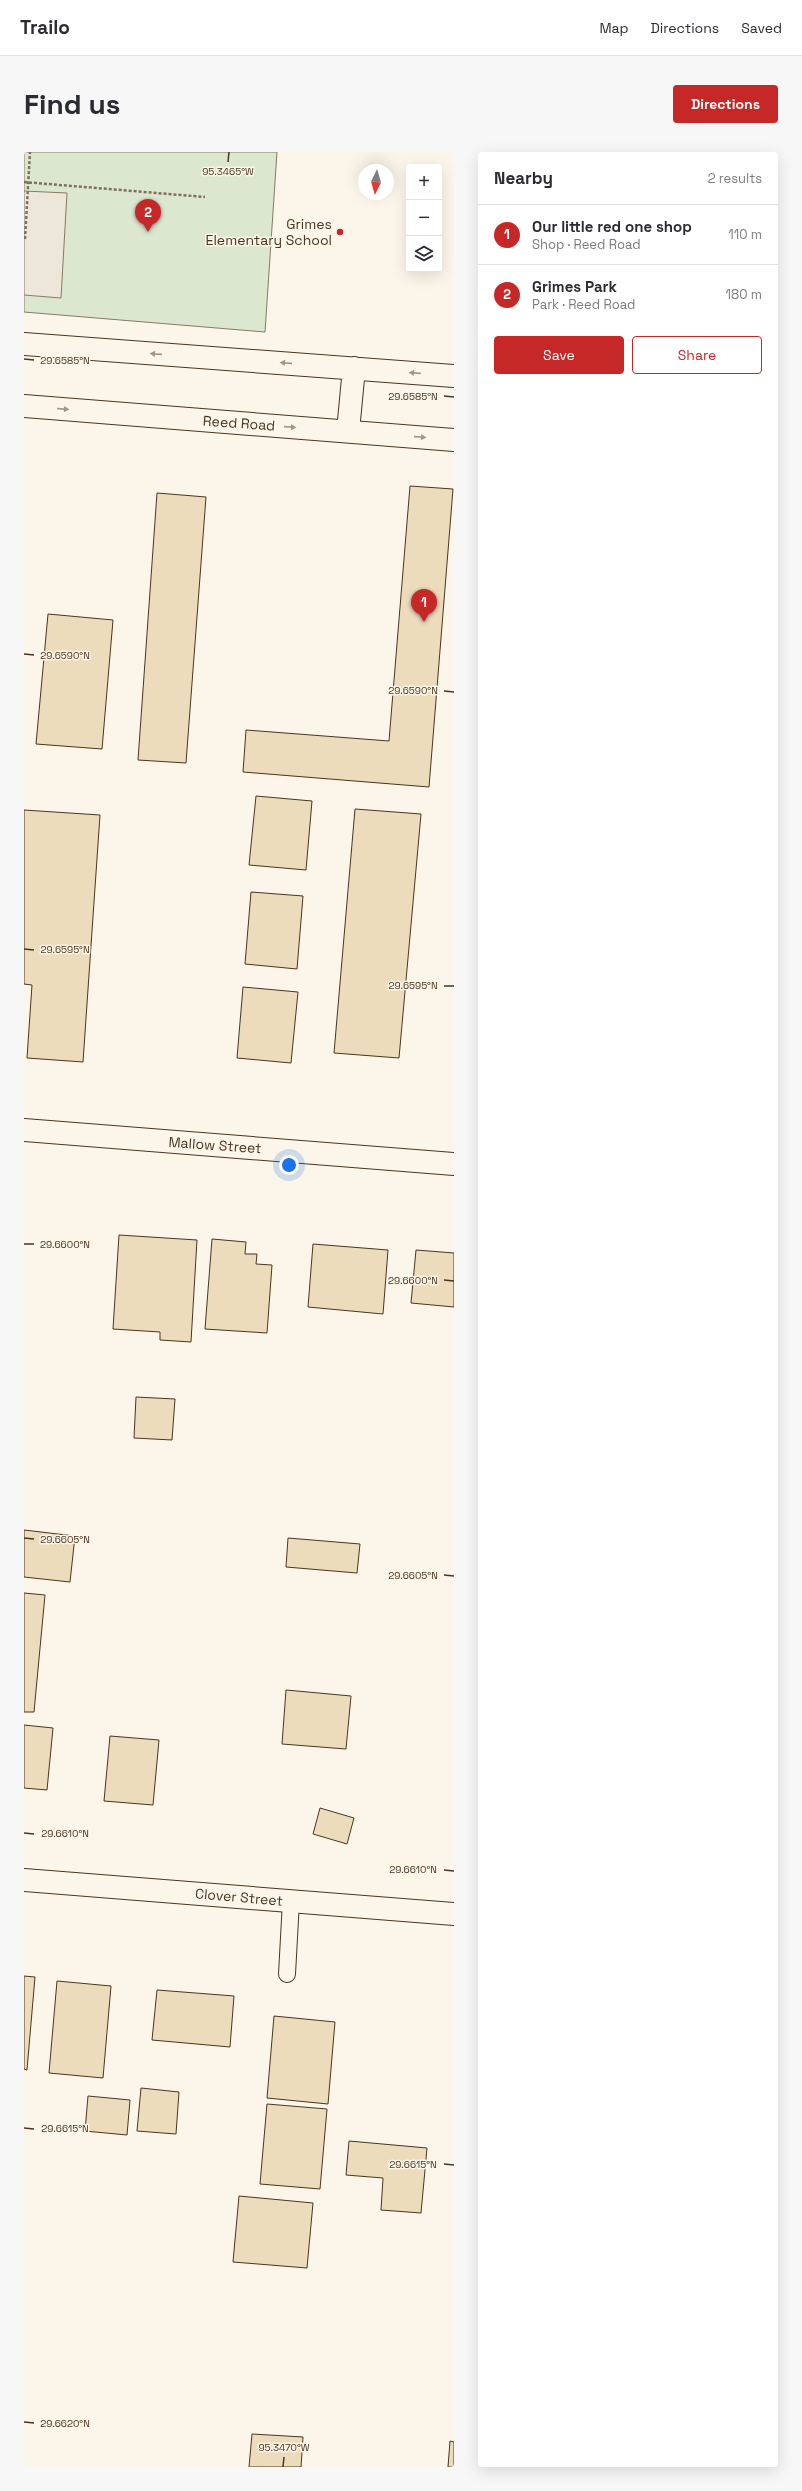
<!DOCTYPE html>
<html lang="en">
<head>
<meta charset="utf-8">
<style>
	:root { --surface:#fff; --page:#f7f7f7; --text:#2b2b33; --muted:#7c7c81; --line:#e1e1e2; --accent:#c62828 }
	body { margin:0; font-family:"Space Grotesk",sans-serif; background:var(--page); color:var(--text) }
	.controls { position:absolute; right:12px; top:12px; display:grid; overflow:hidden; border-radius:4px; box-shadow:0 4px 16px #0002 }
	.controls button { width:36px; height:36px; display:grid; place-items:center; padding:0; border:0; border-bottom:1px solid var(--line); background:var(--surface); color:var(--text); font:20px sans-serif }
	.compass { position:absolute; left:334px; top:12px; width:36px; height:36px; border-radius:50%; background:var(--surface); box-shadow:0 4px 16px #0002; rotate:185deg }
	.you { position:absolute; left:265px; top:1013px; width:14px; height:14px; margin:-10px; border:3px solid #fff; border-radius:50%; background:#1a73e8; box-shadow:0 0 0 6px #1a73e833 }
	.badge { display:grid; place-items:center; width:26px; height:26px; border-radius:50%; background:var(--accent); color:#fff; font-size:13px; font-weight:700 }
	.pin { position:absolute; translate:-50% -33px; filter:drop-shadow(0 1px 2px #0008) }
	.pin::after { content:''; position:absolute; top:21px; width:14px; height:12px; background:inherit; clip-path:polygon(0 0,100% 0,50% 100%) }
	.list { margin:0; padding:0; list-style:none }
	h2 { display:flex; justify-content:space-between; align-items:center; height:52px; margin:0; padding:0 16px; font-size:17px }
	h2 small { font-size:13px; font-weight:400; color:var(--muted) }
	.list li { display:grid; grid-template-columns:26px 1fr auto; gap:12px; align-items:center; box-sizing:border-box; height:60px; padding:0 16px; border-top:1px solid var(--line) }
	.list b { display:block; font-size:15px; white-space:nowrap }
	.list p { margin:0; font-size:13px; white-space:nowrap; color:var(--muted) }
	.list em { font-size:13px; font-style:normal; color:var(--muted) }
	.actions { display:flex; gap:8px; padding:12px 16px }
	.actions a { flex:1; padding:9px 0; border:1px solid var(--accent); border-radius:4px; text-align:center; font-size:14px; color:var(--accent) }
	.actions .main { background:var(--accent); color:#fff }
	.icon { flex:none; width:22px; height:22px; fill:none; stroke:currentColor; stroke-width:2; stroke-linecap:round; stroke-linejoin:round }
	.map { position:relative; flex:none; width:430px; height:2315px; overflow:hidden; border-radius:4px }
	header { display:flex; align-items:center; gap:24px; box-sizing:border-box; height:56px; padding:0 20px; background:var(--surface); border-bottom:1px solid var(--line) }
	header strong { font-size:19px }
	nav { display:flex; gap:22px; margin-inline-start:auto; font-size:14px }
	.intro { display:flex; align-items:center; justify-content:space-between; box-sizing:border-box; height:96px; padding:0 24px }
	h1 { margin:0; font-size:28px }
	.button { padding:10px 18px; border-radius:4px; background:var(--accent); color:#fff; font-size:14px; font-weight:700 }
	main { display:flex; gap:24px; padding:0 24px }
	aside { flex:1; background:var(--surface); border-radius:4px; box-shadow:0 4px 16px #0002 }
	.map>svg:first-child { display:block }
	.green { fill:#dce7d0; stroke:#887966 }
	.parking { fill:#ede7d9; stroke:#887966 }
	.building { fill:#ecdcbc; stroke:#4a3520 }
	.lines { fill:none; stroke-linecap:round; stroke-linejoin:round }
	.service-casing { stroke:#4a3520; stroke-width:18 }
	.minor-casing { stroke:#4a3520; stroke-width:24 }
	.tertiary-casing { stroke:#4a3520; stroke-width:24 }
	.path { stroke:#7f6f5c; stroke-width:2.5; stroke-dasharray:3 2; stroke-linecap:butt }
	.service { stroke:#fbf6e9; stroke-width:16 }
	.minor { stroke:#fbf6e9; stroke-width:22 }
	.tertiary { stroke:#fbf6e9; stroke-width:22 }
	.oneway { fill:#a29684 }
	.ticks { fill:none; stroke:#4a3520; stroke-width:1.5 }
	.poi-dot { fill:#c62828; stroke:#fbf6e9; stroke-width:1.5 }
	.labels { text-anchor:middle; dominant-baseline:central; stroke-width:3; stroke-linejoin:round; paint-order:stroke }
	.poi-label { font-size:14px; fill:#4a3520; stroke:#fbf6e9; text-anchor:end }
	.street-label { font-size:14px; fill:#4a3520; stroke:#fbf6e9 }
	.ticks-label { font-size:10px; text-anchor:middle; fill:#4a3520; stroke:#fbf6e9; stroke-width:3; stroke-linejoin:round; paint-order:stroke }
</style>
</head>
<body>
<header>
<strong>Trailo</strong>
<nav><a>Map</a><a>Directions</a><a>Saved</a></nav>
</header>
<div class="intro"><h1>Find us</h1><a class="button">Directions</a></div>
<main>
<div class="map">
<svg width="430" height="2315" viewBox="0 0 430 2315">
	<rect width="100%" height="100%" fill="#fbf6e9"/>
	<path class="green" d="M0 0H253L241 180 0 160Z"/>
	<path class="parking" d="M0 39 43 41 37 146 0 143Z"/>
	<path class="building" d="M386 334 429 337 405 635 219 620 222 578 365 589Z
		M133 341 182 345 162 611 114 608Z
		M24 462 89 468 78 597 12 592Z
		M232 644 288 649 282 718 225 713Z
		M331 657 397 662 375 906 310 901Z
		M0 658 76 663 59 910 3 906 8 833 0 832Z
		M227 740 279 744 273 817 221 812Z
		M219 835 274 840 267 911 213 906Z
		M95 1083 173 1088 167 1190 136 1188V1180L89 1177Z
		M188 1087 222 1090 221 1102H233L232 1112 248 1113 243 1181 181 1177Z
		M289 1092 364 1098 359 1162 284 1155Z
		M392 1098 430 1101V1155L387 1151Z
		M112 1245 151 1247 148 1288 110 1286Z
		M0 1378 51 1384 46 1430 0 1425Z
		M264 1386 336 1392 333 1421 262 1415Z
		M0 1441 21 1443 10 1560H0Z
		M262 1538 327 1544 322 1597 258 1592Z
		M0 1573 29 1576 23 1638 0 1636Z
		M86 1584 135 1588 129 1653 80 1649Z
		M296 1656 330 1666 323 1692 289 1682Z
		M0 1824 11 1825 3 1918 0 1917Z
		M33 1829 87 1834 79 1926 25 1921Z
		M133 1838 210 1844 206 1895 128 1888Z
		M250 1864 311 1870 304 1952 243 1946Z
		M117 1936 155 1940 152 1982 113 1979Z
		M64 1944 106 1948 103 1983 61 1979Z
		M243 1952 303 1957 296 2037 236 2032Z
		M325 1989 403 1996 397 2061 357 2058 359 2026 322 2023Z
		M215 2044 289 2051 283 2116 209 2110Z
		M228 2282 279 2285 277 2315H225Z
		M426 2289 430 2290V2315H424Z"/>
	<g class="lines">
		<defs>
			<path id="service" d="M263 1822 267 1749"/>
			<path id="minor" d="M0 978 430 1012
				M0 1728 430 1762"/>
			<path id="tertiary" d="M0 192 430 224
				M0 254 430 288
				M324 279 330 216"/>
		</defs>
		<use href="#service" class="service-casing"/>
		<use href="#minor" class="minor-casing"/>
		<use href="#tertiary" class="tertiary-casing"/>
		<path class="path" d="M0 30 181 45
			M1 87 6 0"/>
		<use href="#service" class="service"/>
		<use href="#minor" class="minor"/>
		<use href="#tertiary" class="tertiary"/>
	</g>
	<defs><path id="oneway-solid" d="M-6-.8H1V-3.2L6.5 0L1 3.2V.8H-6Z"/></defs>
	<g class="oneway">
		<use href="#oneway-solid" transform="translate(132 202) rotate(-176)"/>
		<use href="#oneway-solid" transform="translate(262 211) rotate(-176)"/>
		<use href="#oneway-solid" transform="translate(391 221) rotate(-175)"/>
		<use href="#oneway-solid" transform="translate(39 257) rotate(5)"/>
		<use href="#oneway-solid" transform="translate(266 275) rotate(4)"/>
		<use href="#oneway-solid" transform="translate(396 285) rotate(4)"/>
	</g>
	<path class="ticks" d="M204 10 205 0M0 207 10 208M420 244 430 245M0 502 10 503M420 539 430 540M0 797 10 798M420 834H430M0 1092H10M420 1128 430 1129M0 1386 10 1387M420 1423 430 1424M0 1681 10 1682M420 1718 430 1719M0 1976 10 1977M420 2012 430 2013M0 2270 10 2271M259 2315 260 2305"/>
	<circle class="poi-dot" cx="316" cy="80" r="4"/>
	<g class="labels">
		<g class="poi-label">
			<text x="308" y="72">Grimes<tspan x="308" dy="16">Elementary School</tspan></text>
		</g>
		<g class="street-label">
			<text transform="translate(215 271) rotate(4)">Reed Road</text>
			<text transform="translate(191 993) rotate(4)">Mallow Street</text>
			<text transform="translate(215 1745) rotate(5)">Clover Street</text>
		</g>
	</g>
	<g class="ticks-label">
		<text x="204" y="23">95.3465°W</text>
		<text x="41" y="212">29.6585°N</text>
		<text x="389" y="248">29.6585°N</text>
		<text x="41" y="507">29.6590°N</text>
		<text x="389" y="542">29.6590°N</text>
		<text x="41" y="801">29.6595°N</text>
		<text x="389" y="837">29.6595°N</text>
		<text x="41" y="1096">29.6600°N</text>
		<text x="389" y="1132">29.6600°N</text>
		<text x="41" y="1391">29.6605°N</text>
		<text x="389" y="1427">29.6605°N</text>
		<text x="41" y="1685">29.6610°N</text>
		<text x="389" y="1721">29.6610°N</text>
		<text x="41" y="1980">29.6615°N</text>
		<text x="389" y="2016">29.6615°N</text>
		<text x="41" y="2275">29.6620°N</text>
		<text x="260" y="2299">95.3470°W</text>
	</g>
</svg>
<div class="controls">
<button>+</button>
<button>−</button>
<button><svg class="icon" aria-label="layers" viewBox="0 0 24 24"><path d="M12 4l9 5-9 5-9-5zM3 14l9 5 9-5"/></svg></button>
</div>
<svg class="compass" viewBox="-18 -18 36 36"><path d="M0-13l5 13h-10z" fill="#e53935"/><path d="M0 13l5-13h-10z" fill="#7c7c81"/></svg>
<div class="you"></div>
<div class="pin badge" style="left:400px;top:470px">1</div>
<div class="pin badge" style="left:124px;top:80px">2</div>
</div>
<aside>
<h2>Nearby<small>2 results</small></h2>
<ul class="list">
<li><span class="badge">1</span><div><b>Our little red one shop</b><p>Shop · Reed Road</p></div><em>110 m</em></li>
<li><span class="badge">2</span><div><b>Grimes Park</b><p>Park · Reed Road</p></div><em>180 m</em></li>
</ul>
<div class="actions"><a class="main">Save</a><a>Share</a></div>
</aside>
</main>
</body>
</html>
